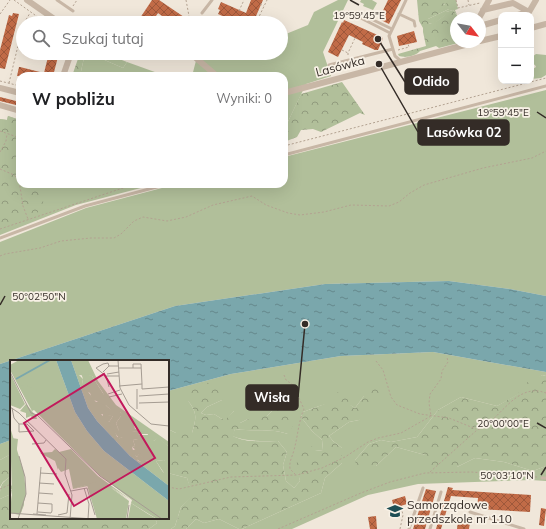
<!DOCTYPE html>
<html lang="pl">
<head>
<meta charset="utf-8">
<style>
	:root { --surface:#fff; --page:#f2f2f2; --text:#202124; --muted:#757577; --line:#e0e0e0 }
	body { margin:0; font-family:Mulish,sans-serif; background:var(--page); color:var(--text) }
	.controls { position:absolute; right:12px; top:12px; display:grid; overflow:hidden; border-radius:8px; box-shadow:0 4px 16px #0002 }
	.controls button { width:36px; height:36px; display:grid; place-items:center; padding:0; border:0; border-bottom:1px solid var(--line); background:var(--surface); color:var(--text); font:20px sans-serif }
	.compass { position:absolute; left:450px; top:12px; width:36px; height:36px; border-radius:50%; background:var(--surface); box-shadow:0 4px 16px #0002; rotate:121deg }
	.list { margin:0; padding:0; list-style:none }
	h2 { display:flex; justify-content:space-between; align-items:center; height:52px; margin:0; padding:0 16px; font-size:17px }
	h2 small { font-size:13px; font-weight:400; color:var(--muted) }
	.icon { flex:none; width:22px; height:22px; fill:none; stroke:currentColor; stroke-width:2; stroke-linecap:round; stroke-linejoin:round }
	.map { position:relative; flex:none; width:546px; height:529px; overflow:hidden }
	.search { position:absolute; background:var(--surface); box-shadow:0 4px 16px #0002; left:16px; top:16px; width:272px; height:44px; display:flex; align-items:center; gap:10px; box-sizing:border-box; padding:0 14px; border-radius:22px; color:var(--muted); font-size:15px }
	.panel { position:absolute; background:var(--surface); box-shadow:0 4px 16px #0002; left:16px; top:72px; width:272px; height:116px; border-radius:12px }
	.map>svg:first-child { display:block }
	.green { fill:#b1bf9a }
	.forest { fill:url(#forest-crowns) }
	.water { fill:url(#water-ripples) }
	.building { fill:url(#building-cross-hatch) }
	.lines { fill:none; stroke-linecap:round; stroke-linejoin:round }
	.path { stroke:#b3a291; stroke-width:1; stroke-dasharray:2 2; stroke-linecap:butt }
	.lane { stroke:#c8b7a6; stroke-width:3 }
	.street { stroke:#c8b7a6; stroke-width:6 }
	.ticks { fill:none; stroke:#342c27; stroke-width:1.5 }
	.labels { text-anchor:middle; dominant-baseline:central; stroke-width:3.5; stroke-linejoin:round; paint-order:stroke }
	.street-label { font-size:12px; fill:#342c27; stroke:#f8f1e6 }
	.poi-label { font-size:12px; fill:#342c27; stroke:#f8f1e6; text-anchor:start }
	.inset-river { fill:none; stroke:#7aa7ac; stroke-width:2 }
	.inset-road { fill:none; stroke:#a59c92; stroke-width:1 }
	.view { fill:#c2185b; fill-opacity:0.15; stroke:#c2185b; stroke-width:2 }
	.inset-edge { fill:none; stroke:#342c27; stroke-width:2 }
	.ticks-label { font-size:10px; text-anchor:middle; fill:#342c27; stroke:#f8f1e6; stroke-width:3.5; stroke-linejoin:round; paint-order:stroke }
	.leader { fill:none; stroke:#342c27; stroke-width:1.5 }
	.callout-dot { fill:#342c27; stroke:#f8f1e6; stroke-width:1.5 }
	.callout { fill:#342c27; stroke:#342c27; stroke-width:1.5 }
	.callout-label { font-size:13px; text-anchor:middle; font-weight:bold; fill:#fff }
</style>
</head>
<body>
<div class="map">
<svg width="546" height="529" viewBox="0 0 546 529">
	<defs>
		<pattern id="forest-crowns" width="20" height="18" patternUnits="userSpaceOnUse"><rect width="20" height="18" fill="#b1bf9a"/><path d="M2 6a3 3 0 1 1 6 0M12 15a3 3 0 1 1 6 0" fill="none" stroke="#919b7e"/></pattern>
		<pattern id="water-ripples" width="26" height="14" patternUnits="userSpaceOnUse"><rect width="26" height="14" fill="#7aa7ac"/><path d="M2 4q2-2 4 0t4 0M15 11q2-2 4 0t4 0" fill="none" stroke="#65888c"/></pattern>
		<pattern id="building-cross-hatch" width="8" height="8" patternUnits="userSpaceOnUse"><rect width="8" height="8" fill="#c16b47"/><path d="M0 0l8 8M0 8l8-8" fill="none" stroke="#9e583b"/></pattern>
	</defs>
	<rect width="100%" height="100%" fill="#f0e7da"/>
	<path class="green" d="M338 0H348L323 52 331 76 306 84 284 130V76H192L198 53H281V36L308 25 314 12Z
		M361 0H372L377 3 373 10 363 6 364 4 360 2Z
		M443 0H456L458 9 455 10 457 15 453 10 446 12 447 14 435 23H427L428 19 449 9 443 3Z
		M85 53H100V58L123 68 127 62 166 76H80Z
		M536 54 546 55V75L541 78 531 79V70L536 67 535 65 531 63 532 57Z
		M546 90V296L510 289 449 281 325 284 175 306 0 364V242L86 208 177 184H284V157Z
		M8 116 20 120V184H156L76 205 0 235V119L7 120Z
		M433 352 546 372V376L542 375 519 394 497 406 461 397 438 410 417 437 391 442 381 440 369 444 355 460 376 466 396 447 425 455 457 467 475 458 504 462 533 471 546 466V481L531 480 418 484 368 495 292 529H242L321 493 325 478 342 463V448L333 441 329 436 349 422 359 420 364 396 355 408C339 397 320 406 303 412L301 417 312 431 322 440 323 450 315 451 297 465 300 481 294 488 286 481 283 465 287 452 278 441C263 441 247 442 232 436L235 429C253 432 270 428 288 434L273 410 267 416 248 419 240 423V412L234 411 227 419H222L214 414 206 415 201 413 207 407 222 400 188 401C198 413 196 419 192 433H176L168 429V391L231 374 341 356Z
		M11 440V454L0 460V444Z
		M168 473 187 478 193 495 181 507 175 526 171 529H149L157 523 155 518H168Z
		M11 476V494L0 499C0 486 0 484 11 476Z
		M196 519 204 523 219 519 239 529H186Z"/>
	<path class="forest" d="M417 0H443L444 5 447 3 449 4V9L428 19V23C434 25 441 18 446 14V12L453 10 459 18H456V42H462L439 48 436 46 420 51C416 56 405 58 399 56L398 54 426 46 423 32V28L419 21Z
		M80 53H85L80 76H72Z
		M100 53H104L127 62 123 68 100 58Z
		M342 82 365 115 360 113 321 132 313 129 301 130 297 137 284 142V130L301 94Z
		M8 116 20 120V184H47L41 211 0 228V119L7 120Z
		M542 375 546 376V466L533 471 504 462 475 458 457 467H429L425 455 396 447 376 466 356 465 355 460 369 444 381 440 391 442 417 437 438 410 461 397 497 406 518 394 522 385Z
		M217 381 225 388 222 400 207 407 201 413 206 415 214 414 222 419 227 418 234 411H240V423L248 419 254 412 267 416 274 409 292 400 295 405V410L298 412 295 422 288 434C270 428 254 432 235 429L233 436C246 443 263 441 278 441L287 452 283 465 286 481 294 488 300 481 296 465 303 445H311L315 451 323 450 322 440 312 431 301 417 303 412 330 402 336 392 347 395 349 404 355 408 364 396 366 387 374 384 383 390 359 420 349 422 329 436 333 441 342 448V463L325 478 321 493 242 529H239L219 519 204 523 196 519 186 529H171L175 526 181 507 192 495 187 478 168 473V429L176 433H192C196 419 198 413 188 401L190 390 202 384Z
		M11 454V476L3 482 0 487V460Z
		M11 494V518H155L157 523 149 529H0V499Z"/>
	<path class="water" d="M449 281 510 289 546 296V372L433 352 341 356 231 374 168 391V361H11V440L0 444V364L175 306 325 284Z"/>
	<path class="building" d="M152 0H159L184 17 183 18 185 20 183 23H169L165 21 166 19 158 13 152 22 145 21 140 18Z
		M251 0H263L253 23H238L218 14 220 10 218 9 221 2 246 13Z
		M388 0H401L389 24 379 19Z
		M13 13 19 14 5 69 0 68V50L9 15 12 16Z
		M344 20 382 37 383 39 378 50H375L362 44 363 42 349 35 338 57 328 52 342 22 343 23Z
		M414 31 417 42 399 46 397 36Z
		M49 53H59L53 76H17L19 67H20L44 73Z
		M0 97 20 102V106L0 101Z
		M448 487 453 488 452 490 531 495 530 512 477 509 478 498 451 496 441 529H436Z
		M426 489 436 491 425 529H413Z
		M405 496 407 504 394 508 392 500Z
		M541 508 546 509 544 526 539 525Z
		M376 516 377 529H370L368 517Z
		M458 520 470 522 469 529H457Z"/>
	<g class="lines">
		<path class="path" d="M14 0 46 23
			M186 0 189 16 194 23
			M456 0 458 8 480 3
			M468 0 469 5
			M260 4 264 6
			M73 6 77 0
			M239 11 244 0
			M0 14 10 0
			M253 19 257 20
			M193 21 198 15
			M130 22 134 23
			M24 23 30 13
			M156 23 161 16
			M256 23 267 0
			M342 50 348 53
			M398 50 409 47 408 44
			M348 55V53L355 38
			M0 81 20 86
			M9 83 23 25
			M0 131 20 138
			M284 146 546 78
			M0 152 6 141 7 134
			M0 169 14 175 19 180 23 206 28 219
			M19 179 20 172
			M0 229 135 184
			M0 256 5 254 40 248 61 241 91 238H114L121 234 134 221 143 217 167 221 186 217 213 205 252 196 266 205 288 213 300 215 324 212 351 205 389 206 399 202 410 193 424 185 483 168 532 158 546 151
			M376 361 383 370 391 397 397 405 420 414 449 418 476 429
			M284 375 286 380 293 385 304 409C298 423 298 436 294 450 292 458 289 461 290 469L296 475
			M430 472 477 430C499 423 515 381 546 393
			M168 487 179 489 231 477 297 475 322 468 345 457 368 442 378 438 401 433 431 416 429 403 430 394 441 379 442 371 448 362 447 357
			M0 489 11 484
			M278 529 361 493 390 482 425 473 471 472 537 477
			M400 529 403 515 401 507"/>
		<path class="lane" d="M57 0 73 11
			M349 12 390 33
			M202 13 212 0
			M399 14 414 21 415 26
			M369 18 392 29
			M402 62 395 56 389 36 406 0
			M329 65 393 49
			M284 155 546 86
			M0 238 85 206 168 184
			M542 478H546
			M470 512 524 529
			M409 529 423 488
			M430 529 441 492"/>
		<path class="street" d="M27 0 60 23
			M483 10 513 3 529 12
			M518 15 529 12 536 0
			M479 18 489 0
			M480 26 501 20
			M531 28 546 24
			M480 41 501 36
			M190 53 217 76
			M63 76 71 53
			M0 88 20 93
			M284 93 476 42
			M0 105 20 111"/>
	</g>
	<path class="ticks" d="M350 0 359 5M537 112 546 118M0 305 5 296M537 423 546 428M541 475 546 467"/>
	<defs>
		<symbol id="school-bare" viewBox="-9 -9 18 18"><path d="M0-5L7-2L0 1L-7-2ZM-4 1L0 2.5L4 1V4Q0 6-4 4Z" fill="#1e4e54" stroke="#f8f1e6" stroke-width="2.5" paint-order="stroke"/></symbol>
	</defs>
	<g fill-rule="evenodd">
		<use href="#school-bare" x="384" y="500" width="22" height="22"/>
	</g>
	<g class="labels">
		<g class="street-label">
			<text transform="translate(340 66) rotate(-15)">Lasówka</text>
		</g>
		<g class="poi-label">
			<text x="407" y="504">Samorządowe<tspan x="407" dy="14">przedszkole nr 110</tspan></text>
		</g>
	</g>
	<g transform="translate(10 360)">
		<rect width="159" height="159" fill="#f0e7da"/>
		<path d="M9 0H46L65 52 77 71 94 91 159 141V159H147L121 143 122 140 88 114 24 50 22 51 0 10V5ZM61 0H78L88 21 106 45 159 82V87L148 78 144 81 138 78V74H129L128 79 123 80 125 86 122 87 123 90 126 89 141 101 134 100 129 94 127 97 125 95 128 101 146 106 154 113 146 101 154 100 158 105 159 126 120 96 87 61 78 48ZM69 15 82 16 93 33 96 45 101 50 92 42H86L72 24 73 19ZM110 52 131 72 122 71 120 81 112 77 108 79 103 67 104 64 109 71 106 63 111 56H103L99 62 91 54 100 56ZM16 44 26 56 27 59H23L21 56 16 58V53L10 51ZM0 67 14 113V145L10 155 0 153 2 135ZM45 89 49 92 61 89 88 116 121 140 101 127 112 154 111 159H87L77 125 63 129 59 109 51 112 48 108V110L45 101 30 93 42 92Z" fill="#b1bf9a" fill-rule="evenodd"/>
		<path d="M0 13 15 44 10 49 0 45ZM71 13 82 16 96 38V45L102 49 82 39 80 33 71 29 73 19ZM15 25 27 30 17 41 9 26ZM103 51 110 52 123 61 125 69 133 70V73L122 71V83H114L112 77 106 81 102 78 108 77 98 64 104 62 109 71 106 63 111 56 104 59 103 56 99 62 93 59V54H88L95 53 100 56ZM0 67 2 78 8 79 6 97 14 113 16 134 11 153H4L11 139 8 135 0 151 2 135 0 123 3 128 1 130H8L4 125 3 114 5 113 9 121 11 119 9 113 2 107 4 98H0ZM137 71 140 73 138 78 142 77 144 81 148 77 159 87V110L154 100 146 101 154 114 146 107 136 105 121 96 123 93 127 97 129 93 135 100 140 101 122 87 125 86 123 80 128 79 125 75H138ZM92 120 120 141 100 127 112 154 111 159H103V154L94 150 92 155 87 156 78 126 63 129Z" fill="#b1bf9a"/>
		<path d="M100 127 119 141 116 159H111V154L95 146 90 133ZM121 143 138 154 147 159H118Z" fill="#b1bf9a"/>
		<path d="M46 0H61L78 48 87 61 120 96 159 126V141L94 91 77 71 65 52Z" fill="#7aa7ac"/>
		<path class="inset-river" d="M6 19 40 0"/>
		<path class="inset-road" d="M108 0 110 28 119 45 141 64 159 66M108 8H131M123 8V4H131L132 24M0 12 21 53 27 55 90 116 152 159M93 12 99 6H108M97 14 109 12M96 16H109M109 26 132 24V29L159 27M99 27 96 16 86 8 93 4 98 3 99 6M98 34 110 30M129 36 159 34M99 37 112 34M129 43 159 42M0 47 9 53 56 99 55 114 62 135 60 159M2 48 4 58 9 64V72L24 71M127 49V29M9 64H17L24 71M22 84 34 83 36 80M30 113 47 114M29 123 44 124M74 128 79 144 78 159M61 131 77 128 85 155M29 133 43 134M28 152 41 153 42 151V144L28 143M0 153 83 159M23 154 36 155M27 154 31 107M48 155 57 153 59 134M8 159 16 134 15 117 9 96M117 159 119 145"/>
		<path class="view" d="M94 14 145 98 64 146 14 63Z"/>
		<rect width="159" height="159" class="inset-edge"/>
	</g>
	<g class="ticks-label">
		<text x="359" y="19">19°59'45"E</text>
		<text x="503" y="116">19°59'45"E</text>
		<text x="39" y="300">50°02'50"N</text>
		<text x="503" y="427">20°00'00"E</text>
		<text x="507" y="479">50°03'10"N</text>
	</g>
	<path class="leader" d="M378 39L405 82M379 64L418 132M305 324L298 397"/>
	<g class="callout-dot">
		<circle cx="378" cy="39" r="4"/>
		<circle cx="379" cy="64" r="4"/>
		<circle cx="305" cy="324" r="4"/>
	</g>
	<g class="callout">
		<rect x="405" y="69" width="53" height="25" rx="4"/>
		<rect x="418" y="120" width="91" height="25" rx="4"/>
		<rect x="246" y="385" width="52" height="25" rx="4"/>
	</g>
	<g class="callout-label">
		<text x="431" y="86">Odido</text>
		<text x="464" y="137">Lasówka 02</text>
		<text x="272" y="402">Wisła</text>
	</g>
</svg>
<div class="controls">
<button>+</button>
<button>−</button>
</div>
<svg class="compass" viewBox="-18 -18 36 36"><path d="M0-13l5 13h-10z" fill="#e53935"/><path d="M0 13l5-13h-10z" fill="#757577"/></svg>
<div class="search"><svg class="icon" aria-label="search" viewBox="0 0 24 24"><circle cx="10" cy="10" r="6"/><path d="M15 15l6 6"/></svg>Szukaj tutaj</div>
<section class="panel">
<h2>W pobliżu<small>Wyniki: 0</small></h2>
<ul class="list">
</ul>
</section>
</div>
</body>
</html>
